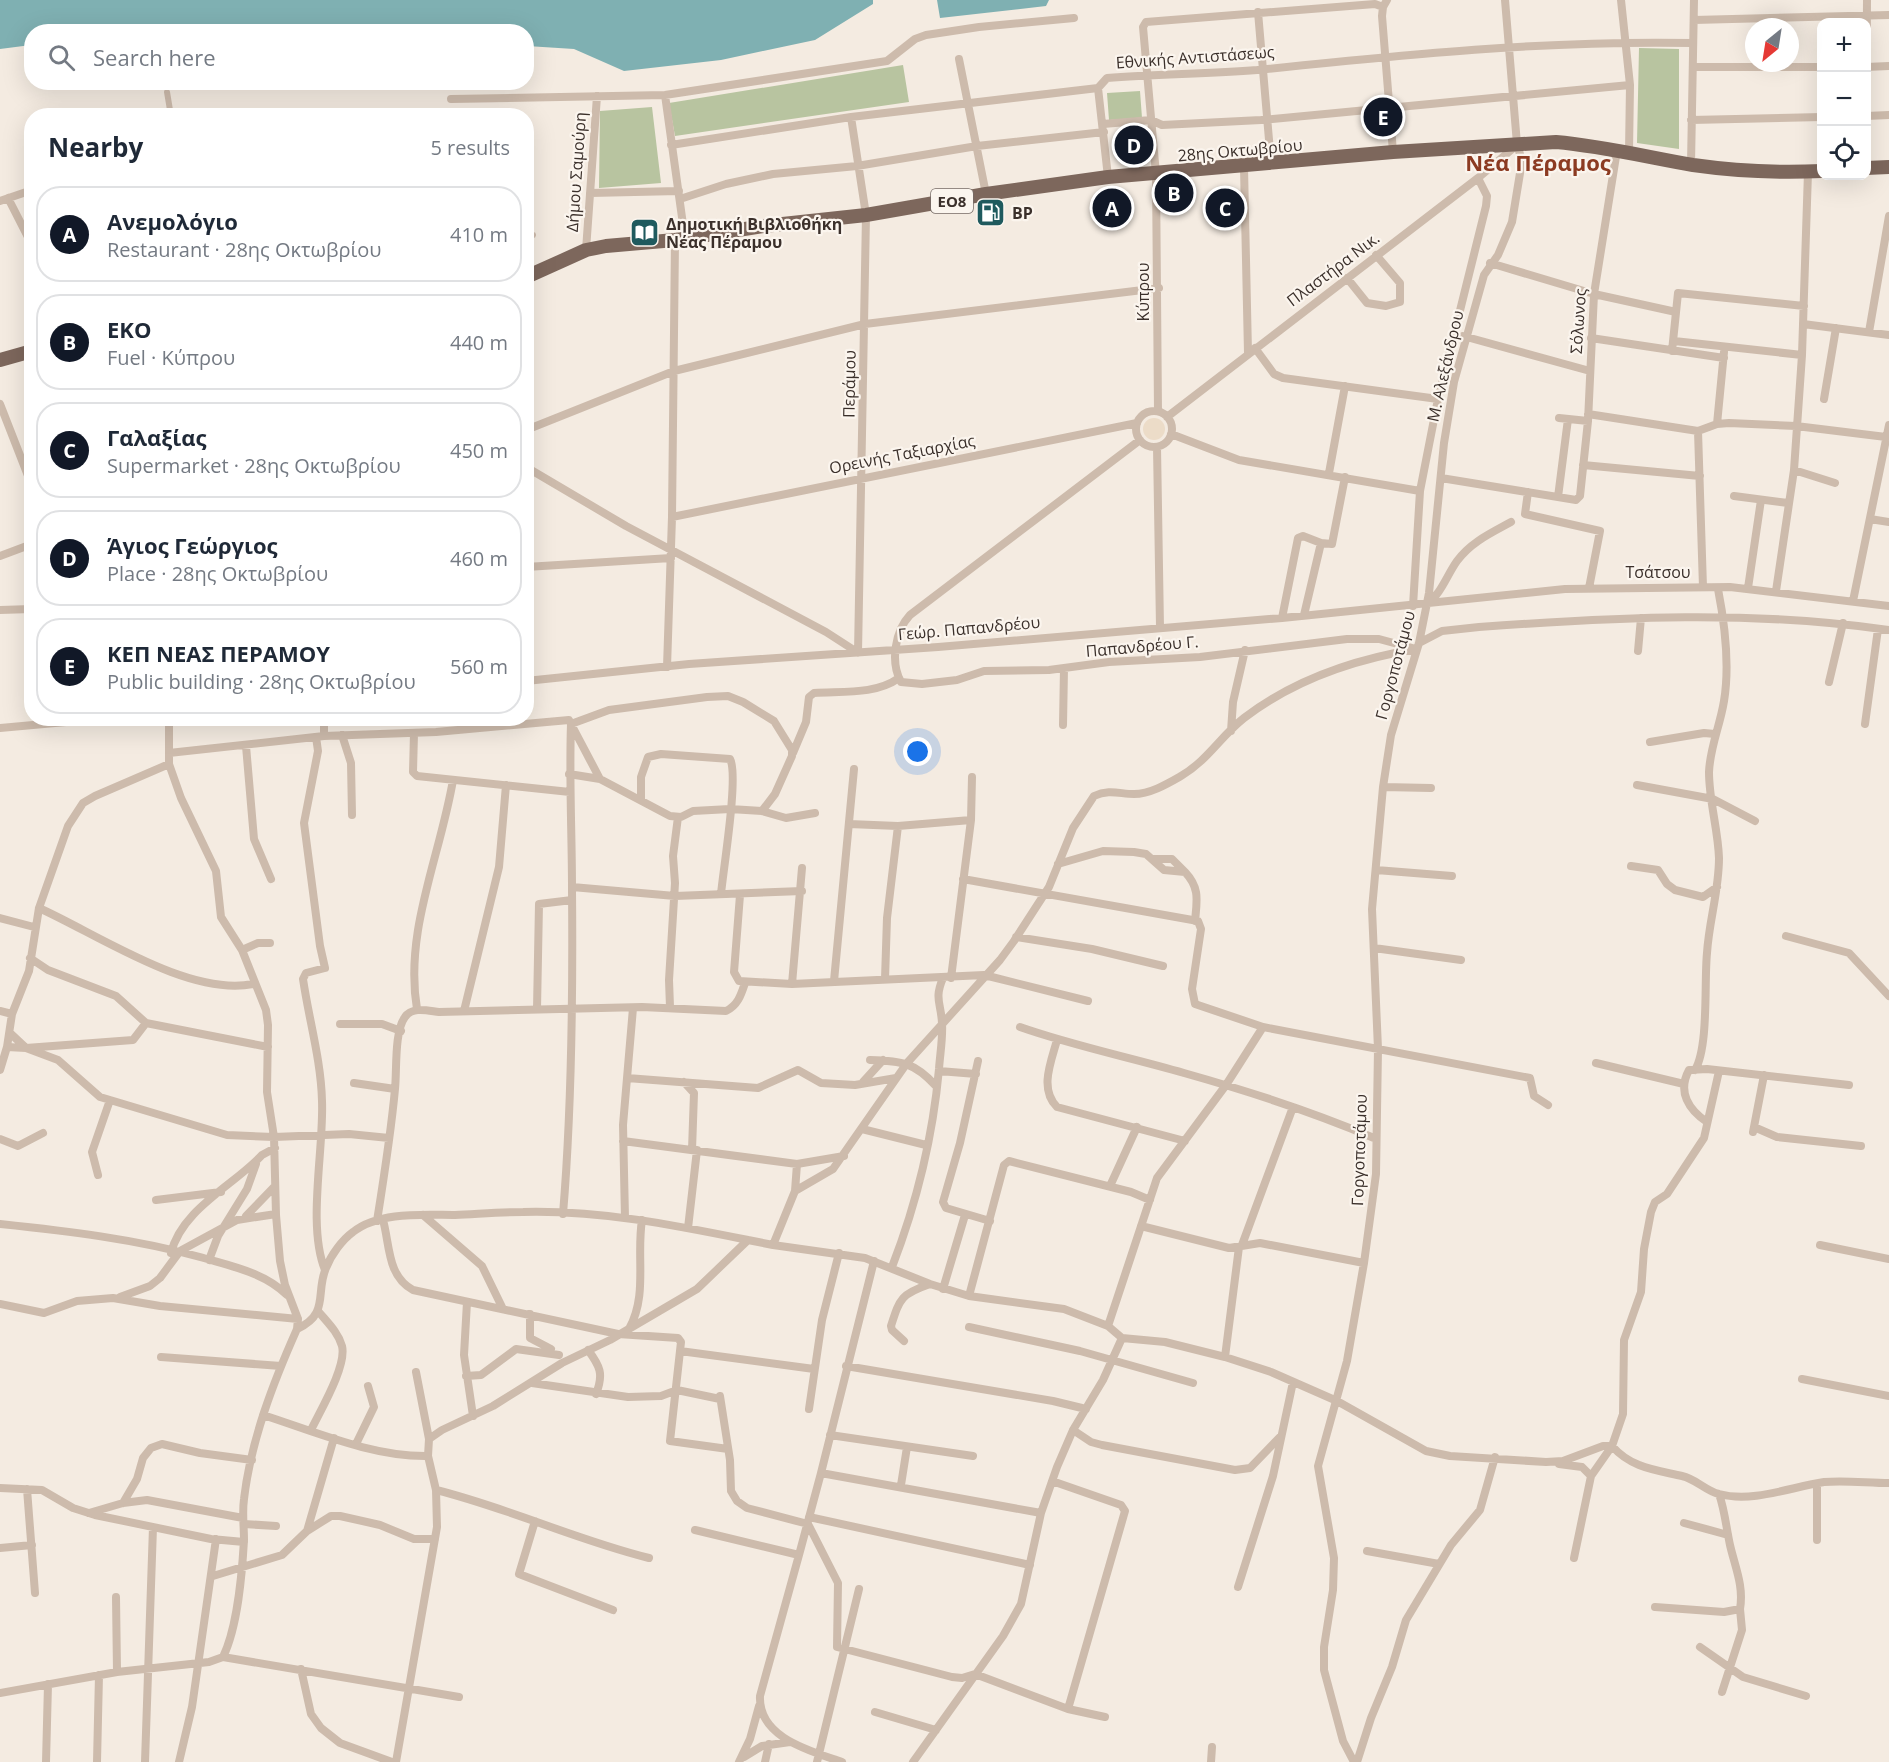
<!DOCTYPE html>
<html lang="en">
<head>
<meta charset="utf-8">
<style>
	:root { --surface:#fff; --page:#f2f2f3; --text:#1f2937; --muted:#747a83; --line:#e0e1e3; --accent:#111827 }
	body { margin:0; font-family:"Open Sans",sans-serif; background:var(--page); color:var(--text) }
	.controls { position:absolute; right:18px; top:18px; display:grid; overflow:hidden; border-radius:12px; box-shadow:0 6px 24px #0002 }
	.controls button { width:54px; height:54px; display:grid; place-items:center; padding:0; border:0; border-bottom:2px solid var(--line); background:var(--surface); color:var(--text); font:30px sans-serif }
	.compass { position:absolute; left:1745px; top:18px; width:54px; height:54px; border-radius:50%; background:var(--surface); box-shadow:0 6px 24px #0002; rotate:210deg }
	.you { position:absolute; left:918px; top:752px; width:21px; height:21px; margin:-15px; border:4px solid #fff; border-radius:50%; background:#1a73e8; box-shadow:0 0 0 9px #1a73e833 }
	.badge { display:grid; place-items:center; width:39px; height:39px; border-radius:50%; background:var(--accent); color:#fff; font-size:20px; font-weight:700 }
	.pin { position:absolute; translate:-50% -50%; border:3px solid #fff; box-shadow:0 2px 6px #0006 }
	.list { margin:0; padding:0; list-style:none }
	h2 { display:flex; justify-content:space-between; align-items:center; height:78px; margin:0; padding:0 24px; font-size:26px }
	h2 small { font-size:20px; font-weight:400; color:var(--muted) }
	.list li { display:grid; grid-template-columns:39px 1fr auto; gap:18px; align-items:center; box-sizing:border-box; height:96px; margin:0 12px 12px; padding:0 12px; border:2px solid var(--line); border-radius:24px }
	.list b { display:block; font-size:22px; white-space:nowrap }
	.list p { margin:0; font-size:20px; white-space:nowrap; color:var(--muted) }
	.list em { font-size:20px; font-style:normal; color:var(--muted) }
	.icon { flex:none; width:33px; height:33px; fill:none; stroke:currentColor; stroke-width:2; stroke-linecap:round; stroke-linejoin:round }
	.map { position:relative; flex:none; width:1889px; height:1762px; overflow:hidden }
	.search { position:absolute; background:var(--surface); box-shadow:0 6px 24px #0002; left:24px; top:24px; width:510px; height:66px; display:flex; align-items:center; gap:15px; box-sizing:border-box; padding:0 21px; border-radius:24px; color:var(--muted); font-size:22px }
	.panel { position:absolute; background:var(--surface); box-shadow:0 6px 24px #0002; left:24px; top:108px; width:510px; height:618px; border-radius:24px }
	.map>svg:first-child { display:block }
	.green { fill:#b8c4a0 }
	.plaza { fill:#ecdcc8 }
	.water { fill:#7fb0b2 }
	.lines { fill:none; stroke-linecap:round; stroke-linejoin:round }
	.pedestrian { stroke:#cdbbac; stroke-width:6 }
	.minor { stroke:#cdbbac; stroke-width:8 }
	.primary { stroke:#7d675c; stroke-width:14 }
	.labels { text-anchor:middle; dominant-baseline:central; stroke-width:4.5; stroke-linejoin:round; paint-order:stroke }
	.shield { fill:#fbf5ee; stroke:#756b66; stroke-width:1.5 }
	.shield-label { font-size:15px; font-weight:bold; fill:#3b302b }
	.street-label { font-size:16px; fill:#3b302b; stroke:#fbf5ee }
	.poi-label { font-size:16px; font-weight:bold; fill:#3b302b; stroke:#fbf5ee; text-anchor:start }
	.district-label { font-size:22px; font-weight:bold; fill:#8c3b22; stroke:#fbf5ee }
</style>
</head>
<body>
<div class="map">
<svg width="1889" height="1762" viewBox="0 0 1889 1762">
	<rect width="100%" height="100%" fill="#f4ebe1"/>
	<path class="green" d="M1639 48 1679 49V149L1637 143Z
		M903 65 909 102 675 136 669 103Z
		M1140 91 1142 118 1109 120 1107 93Z
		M652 107 661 183 599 188 600 111Z"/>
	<path class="plaza" d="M1143 429a11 11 0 1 1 22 0a11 11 0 1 1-22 0Z"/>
	<path class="water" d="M0 0H873V4L815 40 721 60 624 71 574 49 527 46 526 32H32L31 45 0 49Z
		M937 0H1049L1046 6 940 18Z"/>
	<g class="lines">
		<path class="pedestrian" d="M167 92 171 116
			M526 234 533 235"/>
		<path class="minor" d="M1387 0 1383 7 1382 16 1393 152
			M1621 0 1630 85 1629 152
			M1258 12 1271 163
			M1694 20 1889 15
			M959 59 986 194
			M1693 67H1822
			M1866 67 1889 66
			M1098 88 1108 177
			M665 95 685 239
			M451 99 665 95 887 61 915 39 926 35 979 27 1074 18
			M1866 116 1889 115
			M851 117 866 215 858 653
			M1691 120 1822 117
			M1103 124 1151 120 1162 125 1261 120 1630 85
			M671 145 851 117 1098 88 1107 78C1157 74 1207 74 1257 70 1402 55 1547 40 1693 43
			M1691 164 1694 0
			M1866 166 1867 0
			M1244 167 1248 353
			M590 193 679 191
			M8 198 32 245
			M680 199 726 184 773 174 857 166 977 146 1104 132
			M0 201 32 190
			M586 250 597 96
			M1490 263 1594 294 1676 312
			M1347 278 1367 303 1386 306 1400 302V283L1376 255
			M1803 324 1889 335
			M1869 332 1889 216
			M1463 336 1590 371
			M1591 338 1724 358
			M1674 341 1802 355
			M1255 348 1274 374 1283 378 1438 399
			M1672 351 1678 293 1804 306
			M1824 399 1836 328
			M0 404 32 486
			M1158 411 1156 174 1143 27 1146 22 1375 4 1383 7
			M1136 429a18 18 0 1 1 36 0a18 18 0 1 1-36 0Z
			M1588 414 1698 431 1717 424 1729 423 1796 426 1886 437
			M1167 417 1478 178 1517 145
			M1559 418 1588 421
			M1717 424 1724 352
			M526 430 674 371 865 324 1159 288
			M1698 431 1703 587
			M1171 434 1239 460 1420 491
			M1140 440 910 615C895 631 890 662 901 682L922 684 957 680 984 671 1049 670 1109 662 1200 657 1347 639H1379L1416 649
			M1157 447 1160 627
			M1583 465 1700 476
			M526 467 626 526 826 632 857 652
			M1794 470 1835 483
			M1329 473 1345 386
			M1441 478 1570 499 1576 500 1580 496 1588 421 1594 294 1617 150
			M1528 492 1525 514 1600 531 1589 588
			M1734 496 1788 503
			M1558 497 1568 419
			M672 517 1137 423
			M1870 519 1889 522
			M0 556 32 544
			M526 567 671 558
			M1748 588 1761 500
			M1776 591 1794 470 1802 355 1808 172
			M1853 601 1889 425
			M1427 604C1441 594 1447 575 1457 561 1471 542 1491 533 1511 522
			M1413 606 1420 491 1438 399 1486 206 1487 196 1478 178
			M0 610 32 609
			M1304 615 1321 543
			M1282 618 1298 538 1303 536 1321 543 1332 544 1345 477
			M1419 643 1442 631 1479 627C1619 617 1751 610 1889 630
			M1638 651 1641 618
			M667 667 672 517 675 240
			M526 681 689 664 938 647 1282 618 1565 589 1730 587 1889 606
			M1829 682 1843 623
			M324 718V736
			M1865 724 1878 629
			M1063 725 1064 668
			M0 728 110 718
			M1231 731 1233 702 1245 650
			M414 733 413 772 417 776 570 792
			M342 735 351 763 352 815
			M316 737 318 751 304 823 320 946 325 968 306 973 303 979C309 1020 321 1060 322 1101 324 1150 307 1226 325 1270
			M1650 742 1704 733 1715 734
			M246 746 254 839 271 879
			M169 753 324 736 436 732 569 720 571 724C569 779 572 833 572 889 573 997 572 1106 563 1214
			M793 753 806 722 809 697 814 693C842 691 875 695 899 678
			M569 774 600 779 670 816 681 817 693 811 730 809 762 811 786 818 815 813
			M600 779 571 724 609 710 707 697 728 696 743 702 774 721 792 750V756L775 794 762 811
			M1637 785 1713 799 1755 821
			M1383 787 1431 788
			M641 799V777L648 757 661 754 730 759C739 775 723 871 721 894
			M849 824 898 826 971 820
			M1153 859H1172L1185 872
			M1058 864 1103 851 1134 852 1146 854 1164 870 1185 872C1200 888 1197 900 1195 921
			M1631 866 1658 870 1667 884 1675 890 1703 897 1717 887
			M1376 870 1452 876
			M963 879 1198 921 1201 929 1192 989 1195 1004 1263 1027
			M572 887 675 896 802 891
			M740 895 734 972 739 981 792 984 984 975 1088 1001
			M39 908C97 934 189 997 253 984
			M0 918 34 927
			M1786 936 1849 953 1889 996
			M1016 937 1092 949 1163 966
			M1374 948 1461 960
			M242 950 258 943H270
			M30 958 48 970 116 996 146 1023 268 1047
			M951 978 971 820 972 777
			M885 979 887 918 898 826
			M834 981 854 769
			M792 984 802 868
			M670 1007 669 980 675 883 673 856 678 817
			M417 1009C404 931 440 857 453 780
			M537 1009 539 904 572 900
			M0 1011 12 1014
			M464 1011 499 867 506 785
			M340 1024H382L401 1031
			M1020 1027C1074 1046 1129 1057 1184 1073 1248 1091 1313 1112 1374 1138
			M10 1033 26 1048 133 1040 146 1023
			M1057 1040C1051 1062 1039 1089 1057 1107L1185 1141
			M7 1047 26 1048 58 1060 100 1097 227 1135 274 1137 349 1134 389 1138
			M870 1060C902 1061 914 1062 936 1086
			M978 1061 960 1143 943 1202 946 1208 990 1221
			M1596 1063 1684 1084
			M0 1070 7 1047 12 1014 29 971 39 908 68 826 83 803 95 796 169 764
			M1695 1070C1709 1046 1704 982 1707 953 1709 921 1719 891 1719 858 1718 829 1709 801 1709 772 1710 747 1720 726 1724 701 1730 665 1725 625 1718 589
			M939 1071 976 1074
			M627 1078 758 1088 798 1070 821 1083 855 1085 896 1078
			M684 1082 694 1093 692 1150
			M863 1082 883 1060
			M354 1083 395 1089
			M1707 1122C1689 1110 1677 1092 1689 1070L1707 1069 1849 1085
			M1754 1127 1777 1137 1861 1146
			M862 1129 926 1145
			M1753 1132 1764 1075
			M0 1139 18 1146 43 1133
			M623 1141 797 1164 844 1156
			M98 1175 92 1152 110 1100
			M1110 1186 1137 1127
			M795 1191 797 1164
			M156 1200 221 1192
			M423 1215 482 1266 502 1307
			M246 1216 275 1186
			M625 1218 623 1125 633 1008
			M383 1220C390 1245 387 1276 413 1290L618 1334 678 1338 681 1342 670 1441 728 1449
			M377 1221C384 1177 391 1133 395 1089 397 1070 394 1032 405 1017 412 1006 429 1011 439 1012L642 1007 726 1011C738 1005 741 995 745 983
			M0 1224C67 1231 135 1239 200 1257 230 1266 264 1272 287 1295
			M1141 1226 1229 1248 1260 1243 1364 1263
			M688 1228 697 1150
			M773 1245 865 1258 930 1284 969 1296 1064 1309 1108 1326 1122 1338 1165 1342 1225 1357 1271 1372 1337 1401 1426 1451 1450 1456 1546 1462 1563 1461 1603 1446H1612C1631 1468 1656 1470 1682 1476 1696 1479 1706 1491 1719 1494 1753 1503 1791 1487 1824 1482 1845 1480 1868 1483 1889 1483
			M1242 1245 1293 1107
			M1820 1245 1889 1259
			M171 1253C182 1209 233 1186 262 1155L275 1148
			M209 1260 218 1236 247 1189 256 1164
			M874 1261 821 1473 1041 1513
			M892 1267C916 1205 933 1135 939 1069 940 1054 943 1038 942 1023 941 1003 934 999 943 978
			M943 1289 965 1215
			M969 1296 1004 1165 1009 1161 1131 1192 1150 1200
			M120 1297 150 1286 160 1278 180 1251 237 1220 276 1214
			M467 1302 464 1355 473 1416
			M0 1304 44 1313 77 1301 113 1298 160 1306 298 1319
			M530 1314V1338L551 1349
			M1108 1326 1157 1178 1226 1085 1263 1027 1530 1078 1534 1096 1548 1105
			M969 1327 1080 1351 1193 1383
			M297 1329C330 1314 315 1293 326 1268 331 1255 342 1240 353 1232 379 1211 424 1215 455 1215 478 1214 500 1212 523 1212 599 1210 674 1225 748 1240
			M629 1329C648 1295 636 1257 642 1220
			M904 1341 892 1330 891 1326C900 1298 901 1294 930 1284
			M588 1350C600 1366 604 1374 596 1394
			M680 1351 814 1369
			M161 1357 281 1366
			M1225 1357 1239 1247
			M846 1366 1053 1401 1086 1409
			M416 1372 429 1439
			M466 1376 481 1375 516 1349 559 1355
			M1802 1379 1889 1396
			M532 1383 628 1397 661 1396 677 1390 720 1399
			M720 1396 730 1460 731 1491 737 1501 747 1508 808 1524 838 1583 837 1647 952 1677 962 1678 975 1674 1068 1709 1105 1717
			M809 1409 822 1320 839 1253
			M263 1415C316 1432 373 1457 428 1456
			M311 1430C320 1411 347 1366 342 1346 338 1332 327 1322 318 1311
			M1073 1430 1091 1442 1102 1445 1235 1470 1250 1468 1280 1437
			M830 1435 973 1456
			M356 1444 374 1407 368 1386
			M1559 1464 1582 1467 1591 1476
			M1052 1481 1121 1505 1125 1511 1068 1709
			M1817 1484V1540
			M901 1485 907 1447
			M0 1488 42 1490 73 1508 95 1515 211 1539 244 1542
			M27 1489 35 1593
			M436 1490C509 1508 576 1540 649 1558
			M123 1503 137 1479 143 1458 151 1448 162 1444 200 1453 252 1460
			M89 1513 123 1503 147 1500 243 1518
			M809 1517 1030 1565
			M535 1521 519 1574 613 1610
			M1684 1523 1728 1535
			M244 1524 276 1526
			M695 1530 799 1555 821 1473
			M307 1531 334 1438
			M0 1548 32 1545
			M1367 1551 1439 1564
			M799 1555 760 1696C758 1738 811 1751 842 1762
			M1574 1558 1591 1476 1612 1446 1623 1414 1624 1340 1641 1292 1644 1249 1651 1212 1655 1202 1667 1194 1704 1138 1719 1071
			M213 1576 282 1555 307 1531 331 1516H340L380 1525 414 1539H435
			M1238 1587 1273 1476 1293 1382
			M116 1597 117 1672
			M1655 1607 1724 1612 1740 1609C1744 1586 1735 1567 1730 1545 1726 1527 1725 1511 1719 1494
			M1700 1647 1743 1677 1806 1696
			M223 1657 459 1697
			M301 1669 311 1714 321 1728 340 1743 392 1762
			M1722 1692 1742 1630 1740 1609
			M0 1693 117 1672 209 1662 223 1657C238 1626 242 1574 244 1540 244 1526 242 1513 244 1499 251 1440 273 1383 297 1329L298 1319 285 1285 280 1261 276 1215 274 1137 267 1092 268 1025 266 1010 242 950 221 917 216 871 181 798 169 764V718
			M875 1712 936 1730
			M744 1757 762 1746 790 1742
			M46 1762 48 1684
			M97 1762 99 1675
			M145 1762 153 1527
			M179 1762 192 1707 216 1539
			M396 1762 437 1527 436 1490 428 1456 429 1439 442 1430 493 1406 562 1363 610 1340 697 1289 748 1240 773 1245 795 1191 833 1169 907 1063 1000 960 1014 941 1049 887 1073 828 1094 796C1109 789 1120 794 1134 794 1150 794 1167 784 1181 776 1207 761 1221 736 1244 718 1295 679 1355 659 1417 649
			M739 1762 750 1739 759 1706
			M765 1762 769 1744
			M817 1762 859 1589
			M913 1762 1003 1636 1021 1604 1041 1513 1057 1467 1073 1430 1103 1380 1122 1338
			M1211 1762 1212 1747
			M1354 1762 1343 1741 1324 1670V1647L1333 1590 1334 1558 1318 1466 1347 1361 1364 1263 1376 1174 1378 1049 1372 909 1383 787 1391 735 1419 643 1429 593 1444 443 1454 382 1484 275 1498 255 1512 222 1522 161 1517 144 1505 0
			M1357 1762 1371 1718 1392 1667 1406 1620 1451 1545 1480 1510 1495 1457"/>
		<path class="primary" d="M1866 168 1889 167
			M526 277 586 250 606 246 675 240 764 226 866 215 986 194 1108 177 1393 152 1556 142C1602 146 1647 157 1693 165 1735 171 1778 173 1822 171
			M0 360 32 351"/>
	</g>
	<defs>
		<symbol id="fuel-square" viewBox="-11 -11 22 22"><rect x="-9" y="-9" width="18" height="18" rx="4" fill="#1f5a5e" stroke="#fbf5ee"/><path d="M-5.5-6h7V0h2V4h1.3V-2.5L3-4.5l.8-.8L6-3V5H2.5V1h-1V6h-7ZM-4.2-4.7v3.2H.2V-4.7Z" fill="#fff"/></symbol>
		<symbol id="library-square" viewBox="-11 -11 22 22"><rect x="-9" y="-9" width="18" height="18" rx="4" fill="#1f5a5e" stroke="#fbf5ee"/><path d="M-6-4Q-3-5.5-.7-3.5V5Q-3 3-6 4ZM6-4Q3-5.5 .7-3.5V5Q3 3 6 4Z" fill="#fff"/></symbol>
	</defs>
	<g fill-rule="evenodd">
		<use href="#fuel-square" x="974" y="196" width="33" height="33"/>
		<use href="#library-square" x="628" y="216" width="33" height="33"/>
	</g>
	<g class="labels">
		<rect class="shield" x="931" y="189" width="42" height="24" rx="4.5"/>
		<g class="shield-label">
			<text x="952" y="201">ΕΟ8</text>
		</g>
		<g class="street-label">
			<text transform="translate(1195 57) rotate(-4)">Εθνικής Αντιστάσεως</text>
			<text transform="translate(1240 150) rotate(-5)">28ης Οκτωβρίου</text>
			<text transform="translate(576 172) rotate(-86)">Δήμου Σαμούρη</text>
			<text transform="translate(1333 269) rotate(-37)">Πλαστήρα Νικ.</text>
			<text transform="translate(1143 292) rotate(-90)">Κύπρου</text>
			<text transform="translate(1578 321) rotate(-86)">Σόλωνος</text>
			<text transform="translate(1445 366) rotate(-77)">Μ. Αλεξάνδρου</text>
			<text transform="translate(849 384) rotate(-89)">Περάμου</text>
			<text transform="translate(902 454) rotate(-11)">Ορεινής Ταξιαρχίας</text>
			<text x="1658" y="572">Τσάτσου</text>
			<text transform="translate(969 628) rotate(-5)">Γεώρ. Παπανδρέου</text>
			<text transform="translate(1142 646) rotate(-5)">Παπανδρέου Γ.</text>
			<text transform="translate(1395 665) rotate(-75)">Γοργοποτάμου</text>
			<text transform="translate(1359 1150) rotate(-88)">Γοργοποτάμου</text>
		</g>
		<g class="poi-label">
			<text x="1012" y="213">BP</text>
			<text x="666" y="224">Δημοτική Βιβλιοθήκη<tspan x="666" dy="18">Νέας Πέραμου</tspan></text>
		</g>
		<g class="district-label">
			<text x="1538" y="162">Νέα Πέραμος</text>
		</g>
	</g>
</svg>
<div class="controls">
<button>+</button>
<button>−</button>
<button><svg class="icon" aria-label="locate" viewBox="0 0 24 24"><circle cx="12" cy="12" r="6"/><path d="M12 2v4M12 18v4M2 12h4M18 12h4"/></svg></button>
</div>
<svg class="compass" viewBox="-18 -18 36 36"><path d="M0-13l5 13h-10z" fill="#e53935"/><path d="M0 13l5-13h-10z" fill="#747a83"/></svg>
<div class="you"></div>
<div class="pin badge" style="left:1112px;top:208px">A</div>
<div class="pin badge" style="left:1174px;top:193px">B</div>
<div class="pin badge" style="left:1225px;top:208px">C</div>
<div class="pin badge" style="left:1134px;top:145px">D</div>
<div class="pin badge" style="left:1383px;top:117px">E</div>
<div class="search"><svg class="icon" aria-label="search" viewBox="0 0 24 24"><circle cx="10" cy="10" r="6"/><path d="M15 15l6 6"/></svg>Search here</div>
<section class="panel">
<h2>Nearby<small>5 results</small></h2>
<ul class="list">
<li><span class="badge">A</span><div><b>Ανεμολόγιο</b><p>Restaurant · 28ης Οκτωβρίου</p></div><em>410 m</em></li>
<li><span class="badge">B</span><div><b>EKO</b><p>Fuel · Κύπρου</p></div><em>440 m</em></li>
<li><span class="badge">C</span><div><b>Γαλαξίας</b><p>Supermarket · 28ης Οκτωβρίου</p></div><em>450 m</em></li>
<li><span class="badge">D</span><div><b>Άγιος Γεώργιος</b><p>Place · 28ης Οκτωβρίου</p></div><em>460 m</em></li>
<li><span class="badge">E</span><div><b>ΚΕΠ ΝΕΑΣ ΠΕΡΑΜΟΥ</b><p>Public building · 28ης Οκτωβρίου</p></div><em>560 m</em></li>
</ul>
</section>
</div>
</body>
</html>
